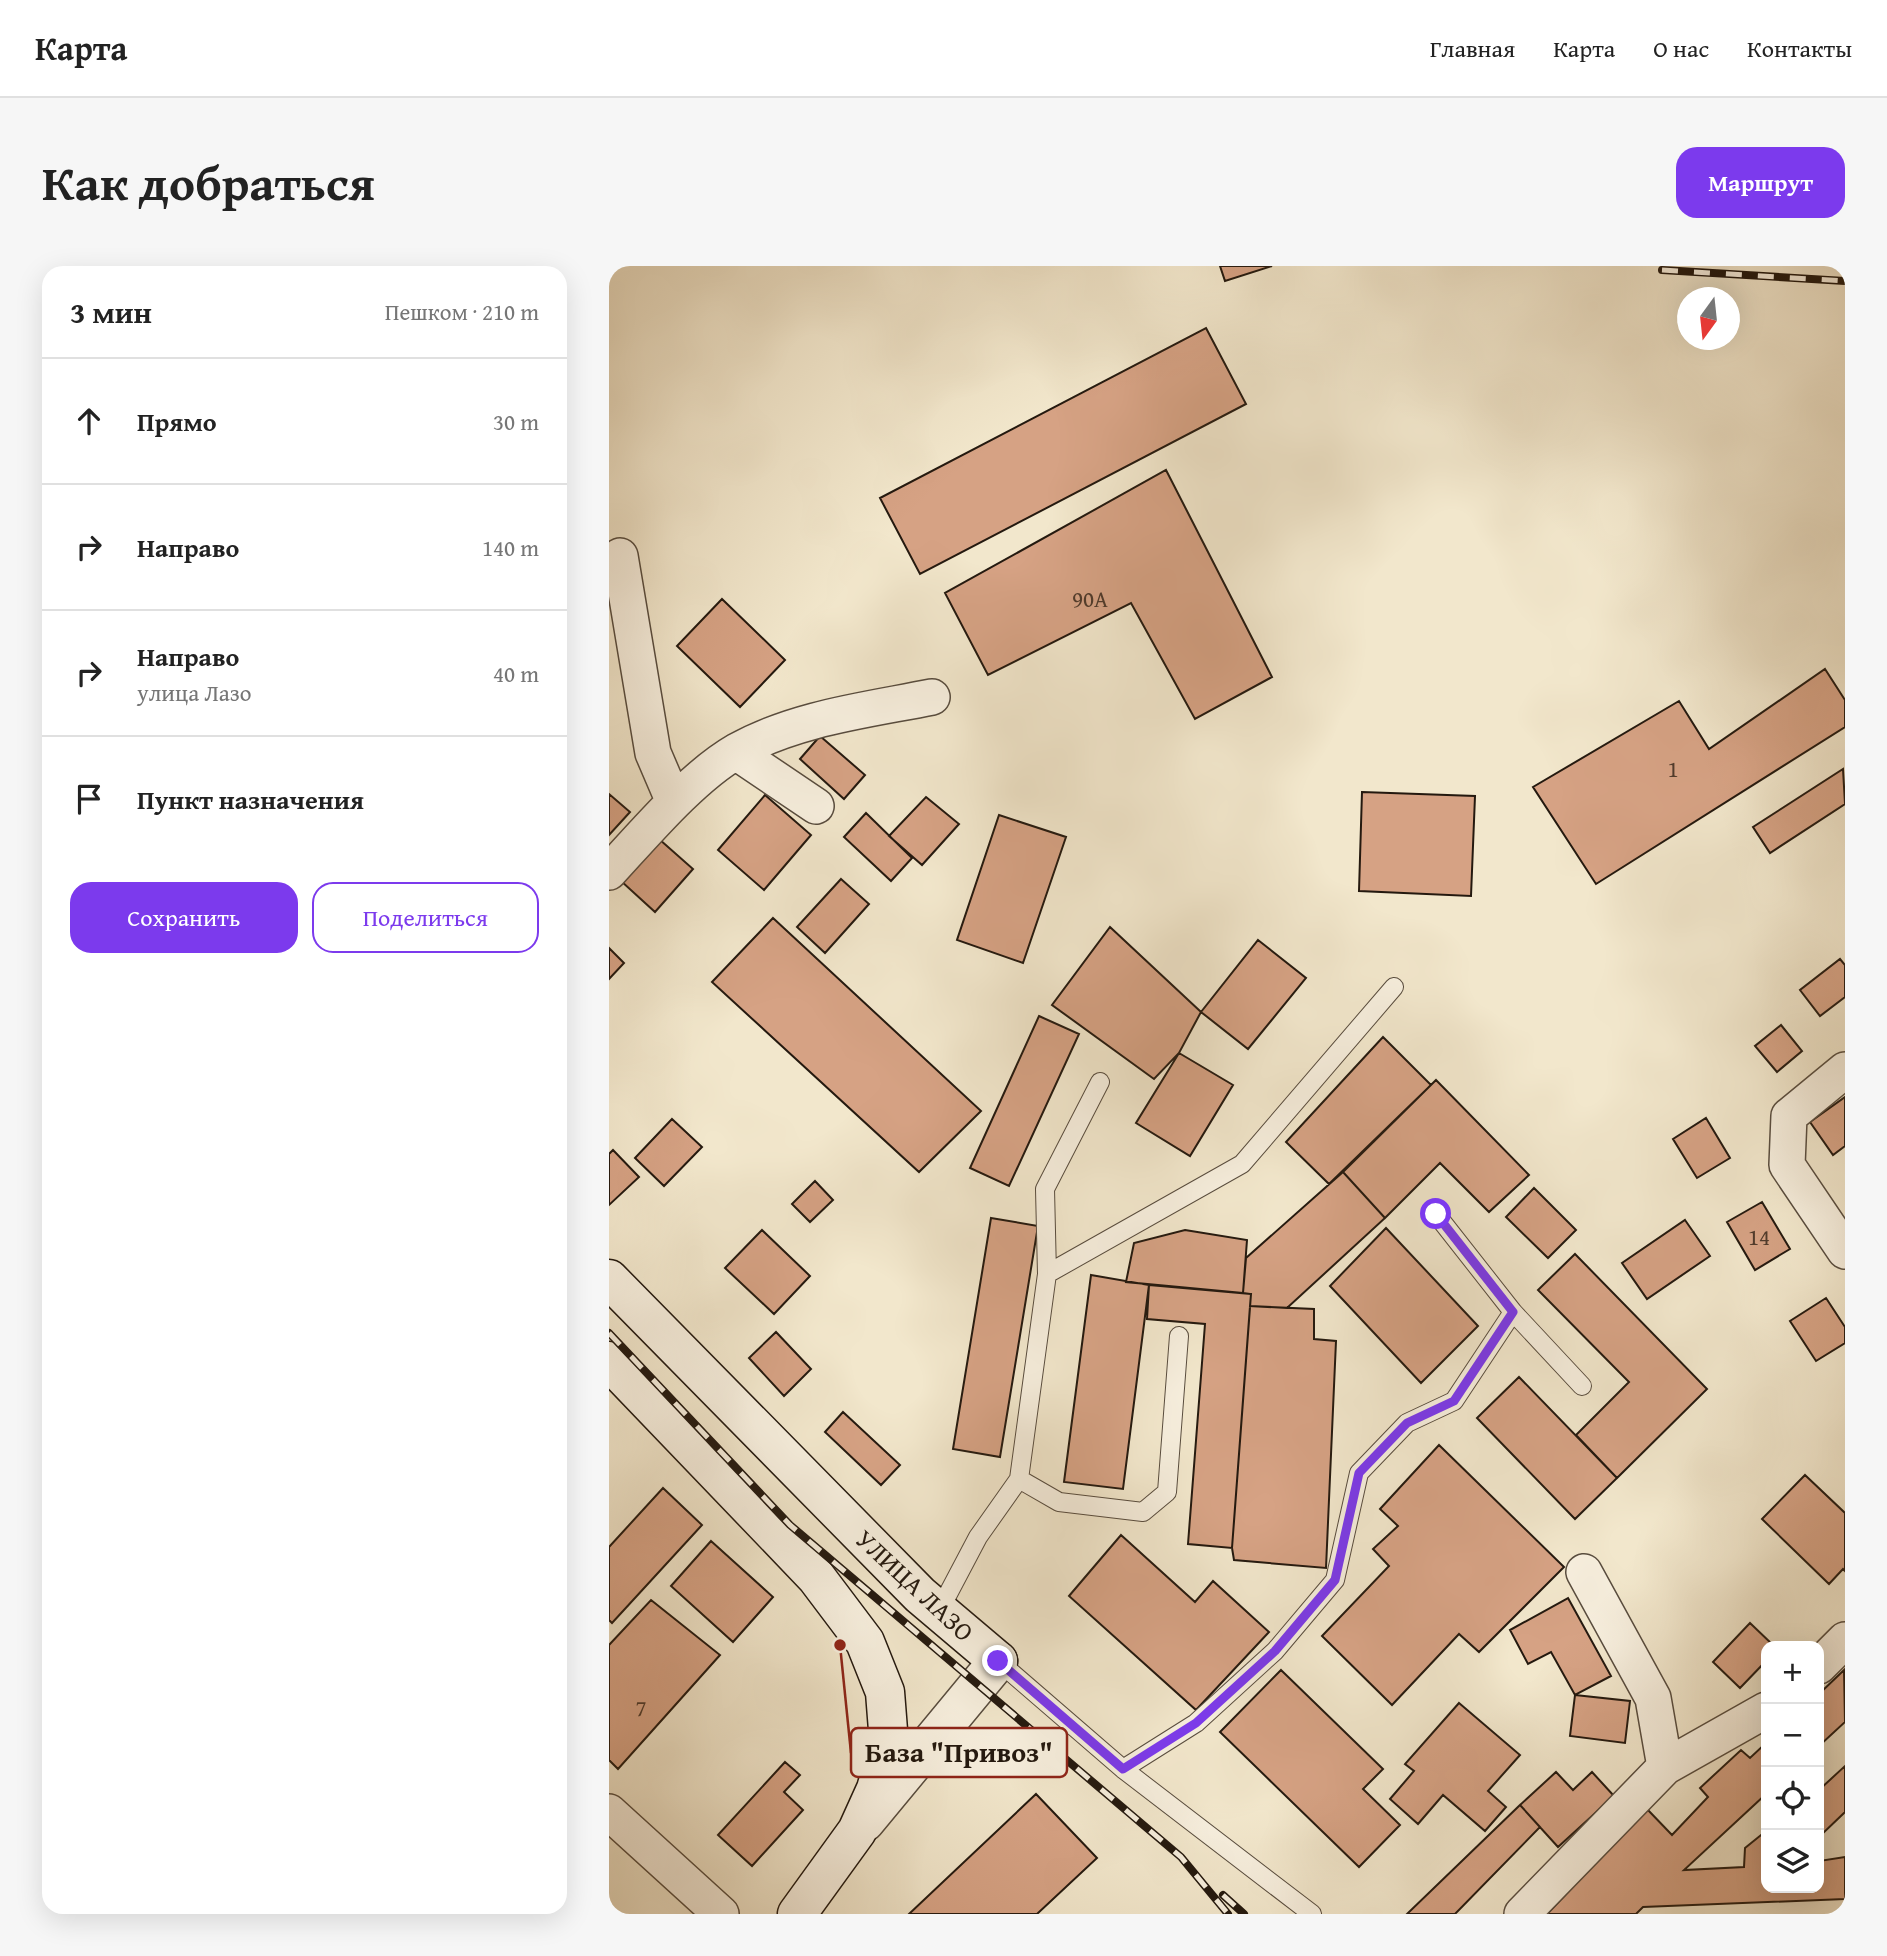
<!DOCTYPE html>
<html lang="ru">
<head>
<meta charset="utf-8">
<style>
	:root { --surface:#fff; --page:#f6f6f6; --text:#222; --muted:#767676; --line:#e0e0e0; --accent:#7c3aed }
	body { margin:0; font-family:"Gentium Book Plus",serif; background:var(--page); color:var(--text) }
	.controls { position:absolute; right:21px; bottom:21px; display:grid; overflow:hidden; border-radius:14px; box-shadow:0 7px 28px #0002 }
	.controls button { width:63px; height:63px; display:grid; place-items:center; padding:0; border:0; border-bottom:2px solid var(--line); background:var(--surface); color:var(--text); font:35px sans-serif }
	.compass { position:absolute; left:1068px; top:21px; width:63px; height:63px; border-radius:50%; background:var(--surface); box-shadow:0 7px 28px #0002; rotate:195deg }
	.stop { position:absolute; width:21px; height:21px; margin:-16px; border:5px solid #7c3aed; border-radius:50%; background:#fff }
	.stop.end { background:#7c3aed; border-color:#fff; box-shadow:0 2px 7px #0008 }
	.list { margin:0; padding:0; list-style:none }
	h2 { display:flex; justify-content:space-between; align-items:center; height:91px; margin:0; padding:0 28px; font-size:30px }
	h2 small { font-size:23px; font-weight:400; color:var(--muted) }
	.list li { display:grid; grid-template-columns:46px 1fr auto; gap:21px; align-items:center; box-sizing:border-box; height:126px; padding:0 28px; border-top:2px solid var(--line) }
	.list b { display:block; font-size:26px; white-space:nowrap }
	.list p { margin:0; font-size:23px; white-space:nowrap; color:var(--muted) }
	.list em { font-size:23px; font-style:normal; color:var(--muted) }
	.actions { display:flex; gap:14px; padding:21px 28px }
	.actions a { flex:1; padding:16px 0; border:2px solid var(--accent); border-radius:21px; text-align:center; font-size:24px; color:var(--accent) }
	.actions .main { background:var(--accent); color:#fff }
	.icon { flex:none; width:38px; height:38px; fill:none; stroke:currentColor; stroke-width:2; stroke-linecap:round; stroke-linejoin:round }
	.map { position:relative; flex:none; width:1236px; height:1648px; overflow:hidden; border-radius:21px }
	header { display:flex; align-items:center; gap:42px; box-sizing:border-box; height:98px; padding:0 35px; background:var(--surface); border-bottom:2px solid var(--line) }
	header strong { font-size:33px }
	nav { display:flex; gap:38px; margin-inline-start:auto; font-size:24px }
	.intro { display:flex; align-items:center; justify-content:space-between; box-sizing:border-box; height:168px; padding:0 42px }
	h1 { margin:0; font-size:49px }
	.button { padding:18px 32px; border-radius:21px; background:var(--accent); color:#fff; font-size:24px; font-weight:700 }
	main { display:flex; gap:42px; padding:0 42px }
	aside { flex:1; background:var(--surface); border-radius:21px; box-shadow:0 7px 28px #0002 }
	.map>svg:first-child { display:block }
	.building { fill:#d6a284; stroke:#24190f; stroke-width:2 }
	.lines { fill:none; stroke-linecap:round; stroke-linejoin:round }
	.service-casing { stroke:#584c3e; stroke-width:20 }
	.minor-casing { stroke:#584c3e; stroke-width:38 }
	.tertiary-casing { stroke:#584c3e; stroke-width:41 }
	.secondary-casing { stroke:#24190f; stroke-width:41 }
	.service { stroke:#f7efde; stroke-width:18 }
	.minor { stroke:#f7efde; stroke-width:35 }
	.tertiary { stroke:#f7efde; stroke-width:38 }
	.secondary { stroke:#f7efde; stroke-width:38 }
	.rail-casing { stroke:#24190f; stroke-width:8 }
	.rail { stroke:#f7efde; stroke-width:5; stroke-dasharray:16; stroke-linecap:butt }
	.route { stroke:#7c3aed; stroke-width:9 }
	.labels { text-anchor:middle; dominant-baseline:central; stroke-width:5; stroke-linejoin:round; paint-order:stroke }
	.number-label { font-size:23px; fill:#503b2c }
	.street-label { font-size:26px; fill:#24190f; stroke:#f7efde }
	.leader { fill:none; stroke:#8f2418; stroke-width:2.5 }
	.callout-dot { fill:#8f2418; stroke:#f7efde; stroke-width:2.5 }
	.callout { fill:#f7efde; stroke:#8f2418; stroke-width:2.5 }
	.callout-label { font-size:28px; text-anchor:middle; font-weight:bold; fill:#24190f }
</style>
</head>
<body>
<header>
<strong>Карта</strong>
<nav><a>Главная</a><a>Карта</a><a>О нас</a><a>Контакты</a></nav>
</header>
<div class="intro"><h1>Как добраться</h1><a class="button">Маршрут</a></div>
<main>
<aside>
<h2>3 мин<small>Пешком · 210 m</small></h2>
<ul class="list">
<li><svg class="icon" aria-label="ahead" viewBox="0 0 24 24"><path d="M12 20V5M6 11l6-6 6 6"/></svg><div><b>Прямо</b></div><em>30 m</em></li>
<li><svg class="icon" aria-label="right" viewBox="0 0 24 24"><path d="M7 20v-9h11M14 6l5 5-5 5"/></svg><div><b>Направо</b></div><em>140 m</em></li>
<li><svg class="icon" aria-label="right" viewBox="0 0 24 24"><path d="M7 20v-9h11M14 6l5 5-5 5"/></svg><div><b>Направо</b><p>улица Лазо</p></div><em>40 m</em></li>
<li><svg class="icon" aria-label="arrive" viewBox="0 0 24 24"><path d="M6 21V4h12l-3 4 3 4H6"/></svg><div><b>Пункт назначения</b></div></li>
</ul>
<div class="actions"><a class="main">Сохранить</a><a>Поделиться</a></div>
</aside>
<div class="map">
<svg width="1236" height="1648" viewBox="0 0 1236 1648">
	<rect width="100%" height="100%" fill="#f2e7cc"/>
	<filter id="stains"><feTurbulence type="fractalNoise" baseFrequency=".00286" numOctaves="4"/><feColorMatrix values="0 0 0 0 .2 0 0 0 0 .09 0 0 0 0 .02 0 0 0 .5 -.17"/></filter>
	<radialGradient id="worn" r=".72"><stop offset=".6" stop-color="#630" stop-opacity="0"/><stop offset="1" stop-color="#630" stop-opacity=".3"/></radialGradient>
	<path class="building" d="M611 0H663L616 15Z
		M597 62 637 138 311 308 271 232Z
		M557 204 663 411 586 453 522 337 379 409 336 327Z
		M113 333 176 394 131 441 68 380Z
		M1216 403 1236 434V461L987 618 924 521 1070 435 1100 483Z
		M211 470 256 509 235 533 191 493Z
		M1234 503 1236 538 1161 587 1144 561Z
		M753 526 866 530 862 630 750 625Z
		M0 528 21 546 0 569Z
		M156 529 202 569 155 624 109 584Z
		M317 531 350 558 313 599 280 570Z
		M257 547 303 592 282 615 235 571Z
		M390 549 457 571 414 697 348 674Z
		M50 573 84 603 46 646 12 615Z
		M232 613 260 638 216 687 188 661Z
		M164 652 372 845 310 906 103 716Z
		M501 661 592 746 570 787 545 813 443 739Z
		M649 674 697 712 639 783 592 746Z
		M0 682 15 697 0 713Z
		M1231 693 1236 699V731L1211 750 1191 724Z
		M430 750 470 768 400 920 361 902Z
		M1172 759 1193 785 1168 806 1146 780Z
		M774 771 822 819 720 918 677 876Z
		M570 787 624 819 581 890 527 857Z
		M827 814 920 909 880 946 831 897 776 952 734 906Z
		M1236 831V880L1224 889 1201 856Z
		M1097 852 1121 892 1088 912 1064 873Z
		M63 853 93 881 55 920 26 892Z
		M4 884 30 911 0 939V888Z
		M734 906 776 952 678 1042 641 1040 642 1028 634 1027 637 992Z
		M206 915 224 934 201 956 183 938Z
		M925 922 967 964 939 992 897 951Z
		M1153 936 1181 983 1146 1004 1118 956Z
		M382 952 429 960 391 1191 344 1183Z
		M1076 954 1101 990 1038 1033 1013 997Z
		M777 962 869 1060 812 1117 721 1020Z
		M153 964 201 1010 165 1048 116 1002Z
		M576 964 638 974 634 1027 517 1016 525 977Z
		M966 988 1098 1123 1008 1212 967 1169 1020 1116 929 1024Z
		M482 1009 540 1019 514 1223 455 1216Z
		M540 1019 642 1028 623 1282 579 1278 596 1058 538 1053Z
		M1217 1032 1236 1061V1077L1207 1095 1181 1055Z
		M641 1040 705 1043V1073L727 1075 717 1302 625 1294 623 1282Z
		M167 1066 202 1103 175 1130 140 1092Z
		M910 1111 1008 1212 966 1253 868 1152Z
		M234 1146 291 1199 272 1219 216 1166Z
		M830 1179 955 1301 870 1386 850 1368 783 1439 713 1370 780 1300 764 1283 789 1260 771 1243Z
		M1196 1209 1236 1247V1305L1234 1303 1220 1318 1153 1253Z
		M54 1222 93 1259 3 1357 0 1354V1281Z
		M512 1269 586 1336 604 1315 660 1366 587 1444 460 1330Z
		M102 1275 164 1331 124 1376 62 1320Z
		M959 1332 1002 1410 966 1429 942 1386 919 1398 901 1364Z
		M42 1334 111 1389 9 1503 0 1494V1379Z
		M1141 1357 1165 1380H1157V1395L1131 1422 1104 1396Z
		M672 1404 774 1503 754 1523 791 1559 750 1601 611 1466Z
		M1235 1404 1236 1456 1210 1480V1428Z
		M966 1429 1021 1435 1016 1477 961 1470Z
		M850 1437 911 1489 879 1525 897 1541 876 1565 834 1529 809 1558 781 1533 805 1505 796 1498Z
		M1157 1477V1528L1075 1604 1135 1601 1136 1582 1157 1565V1622H1210V1595L1236 1591V1633L1034 1641 1027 1648H938L1038 1543 1063 1569 1099 1531 1091 1522 1132 1484 1141 1492Z
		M176 1496 191 1509 175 1526 194 1544 143 1600 109 1569Z
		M1236 1500V1546L1210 1571V1524Z
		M947 1506 964 1524 983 1506 1005 1530 949 1581 911 1539Z
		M427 1528 488 1592 428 1648H300Z
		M911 1539 931 1561 846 1648H798Z"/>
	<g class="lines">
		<defs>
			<path id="service" d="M438 1008 633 898 785 721
				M904 1046 973 1120
				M410 1213 450 1236 534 1246 558 1226 570 1070
				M330 1345 369 1271 410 1213 438 1008 436 923 491 816
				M389 1395 514 1503 703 1648
				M514 1503 587 1457 666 1385 726 1314 750 1207 798 1157 845 1135 904 1046 827 948"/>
			<path id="minor" d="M11 290 44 487 65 536
				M127 486 207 540
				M0 606C36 567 83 511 128 485 187 452 258 444 323 431
				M1236 804 1180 850 1178 899 1236 985
				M975 1306 1044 1432 1056 1501
				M1210 1400 1236 1374
				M0 1546 112 1648
				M913 1648 1056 1501 1157 1444"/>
			<path id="tertiary" d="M256 1556 389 1395"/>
			<path id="secondary" d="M0 1013 311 1329 389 1395
				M0 1095 207 1311 256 1376 276 1426 280 1477 267 1523 248 1565 188 1648"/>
		</defs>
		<use href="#service" class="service-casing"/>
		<use href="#minor" class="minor-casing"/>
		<use href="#tertiary" class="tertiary-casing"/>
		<use href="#secondary" class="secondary-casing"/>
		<use href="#service" class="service"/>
		<use href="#minor" class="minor"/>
		<use href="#tertiary" class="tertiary"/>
		<use href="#secondary" class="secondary"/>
		<defs>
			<path id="rail" d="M1053 4 1236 15
				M0 1067 181 1259 572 1591 619 1648
				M614 1629 635 1648"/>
		</defs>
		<use href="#rail" class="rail-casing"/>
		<use href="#rail" class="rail"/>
	</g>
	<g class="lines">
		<path class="route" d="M389 1395 514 1503 587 1457 666 1385 726 1314 750 1207 798 1157 845 1135 904 1046 827 948"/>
	</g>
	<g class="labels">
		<g class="number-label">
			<text x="481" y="332">90А</text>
			<text x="1064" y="502">1</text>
			<text x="1150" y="970">14</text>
			<text x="32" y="1441">7</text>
		</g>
		<g class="street-label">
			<text transform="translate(306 1319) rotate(43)">УЛИЦА ЛАЗО</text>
		</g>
	</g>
	<path class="leader" d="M231 1379L242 1487"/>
	<circle class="callout-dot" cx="231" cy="1379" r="7"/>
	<rect class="callout" x="242" y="1462" width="216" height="49" rx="7"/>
	<g class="callout-label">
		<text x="350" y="1496">База "Привоз"</text>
	</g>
	<rect width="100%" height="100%" filter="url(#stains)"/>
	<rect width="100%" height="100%" fill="url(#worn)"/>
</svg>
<div class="controls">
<button>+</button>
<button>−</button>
<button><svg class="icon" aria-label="locate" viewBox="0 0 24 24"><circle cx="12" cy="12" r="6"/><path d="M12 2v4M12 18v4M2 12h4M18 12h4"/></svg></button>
<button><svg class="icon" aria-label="layers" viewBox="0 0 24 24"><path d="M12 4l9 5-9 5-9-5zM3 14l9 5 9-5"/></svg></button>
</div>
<svg class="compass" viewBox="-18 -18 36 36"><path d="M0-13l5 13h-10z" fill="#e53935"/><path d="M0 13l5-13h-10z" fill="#767676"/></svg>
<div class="stop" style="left:827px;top:948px"></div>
<div class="stop end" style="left:389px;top:1395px"></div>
</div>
</main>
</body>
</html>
